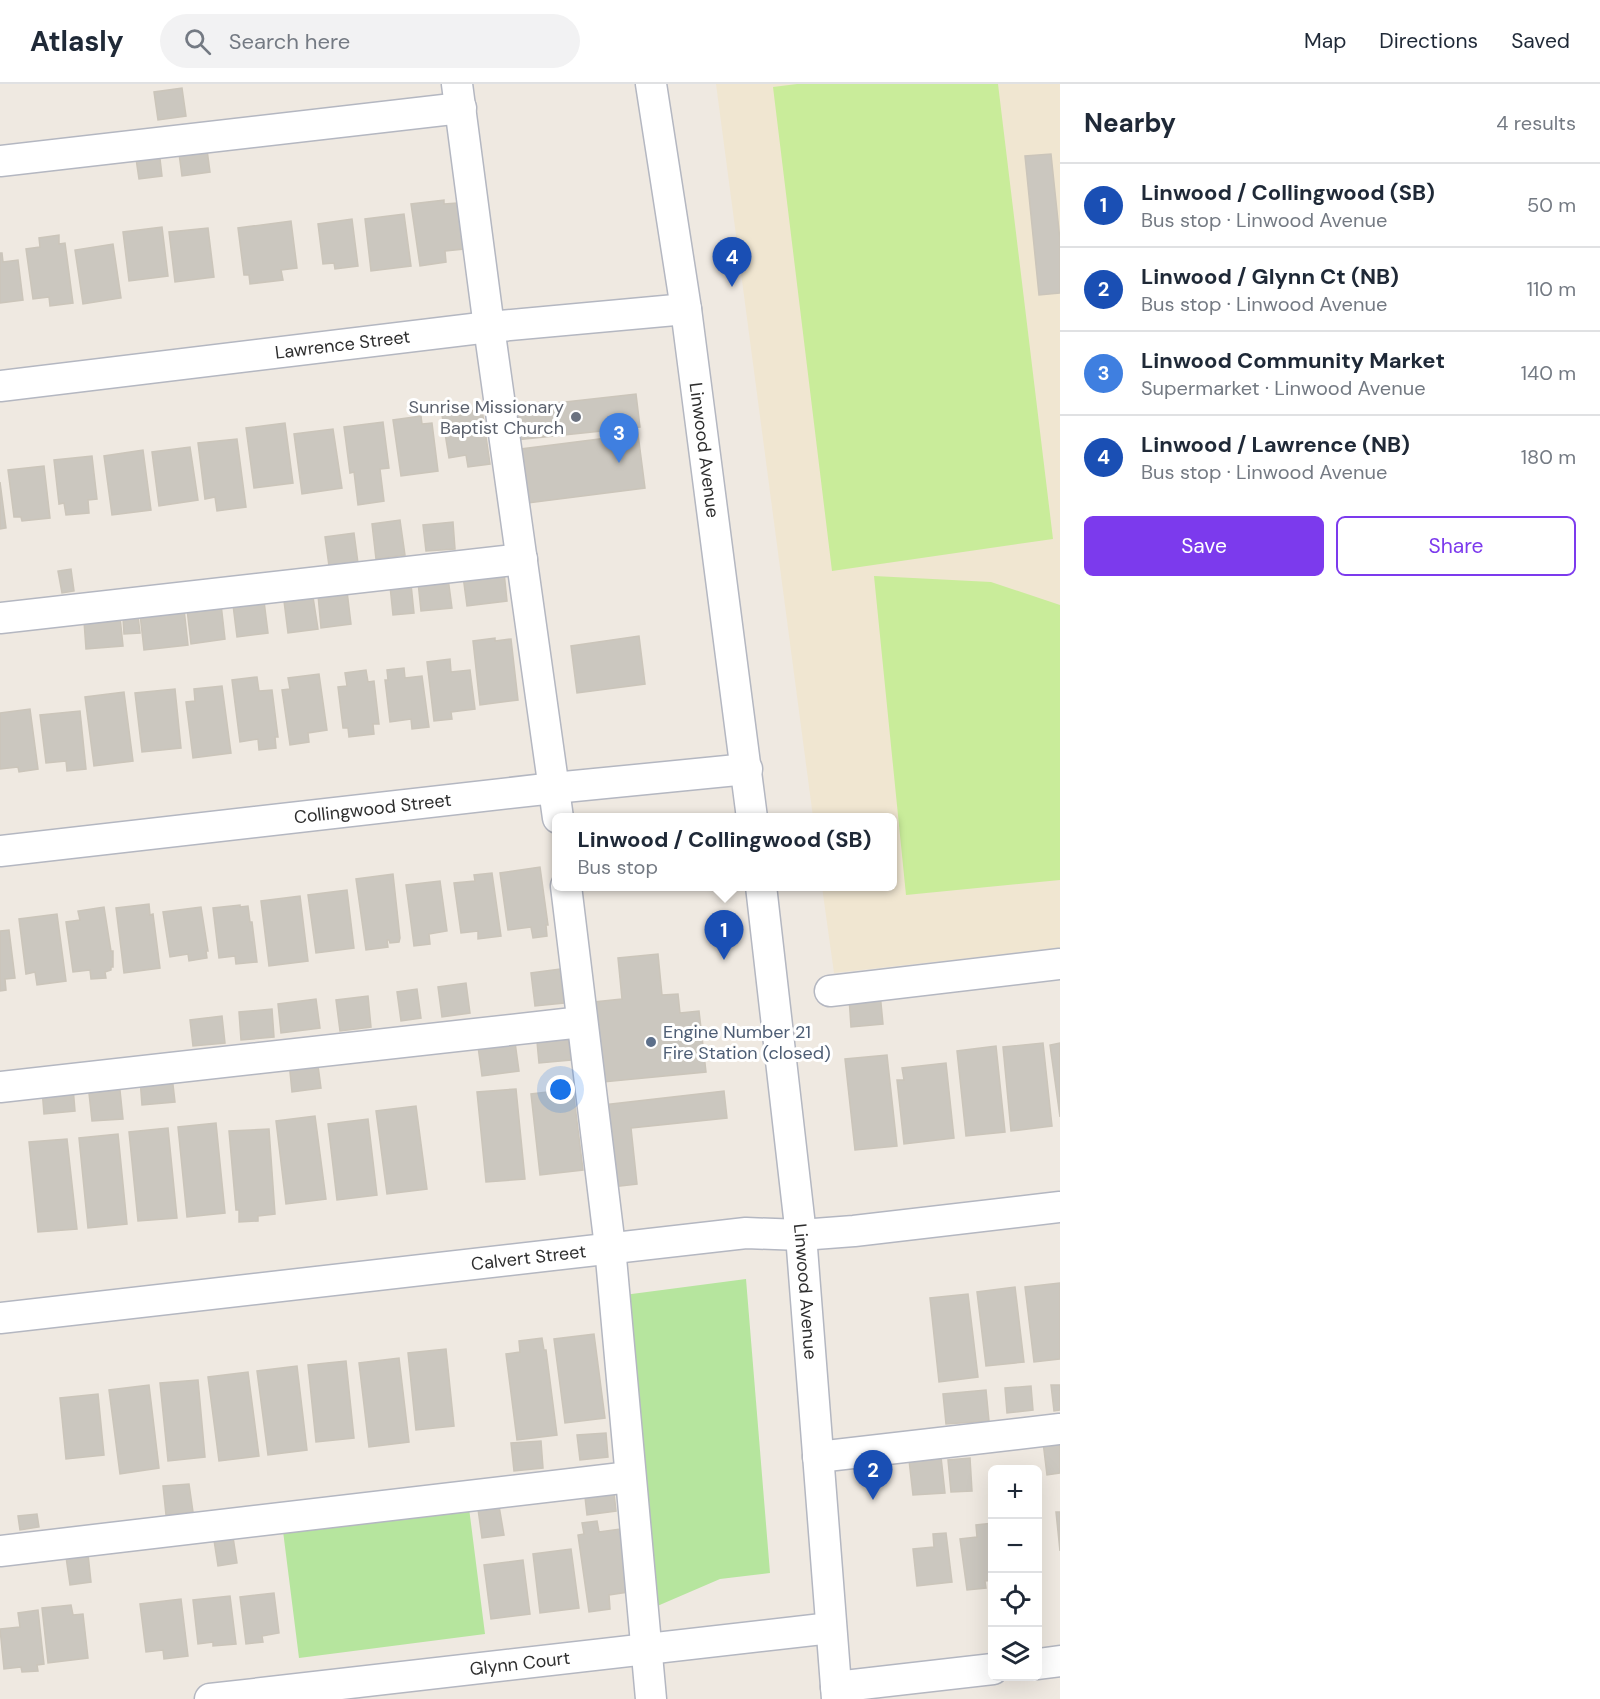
<!DOCTYPE html>
<html lang="en">
<head>
<meta charset="utf-8">
<style>
	:root { --surface:#fff; --page:#f2f2f3; --text:#1f2937; --muted:#747a83; --line:#e0e1e3; --accent:#7c3aed }
	body { margin:0; font-family:"DM Sans",sans-serif; background:var(--page); color:var(--text) }
	.controls { position:absolute; right:18px; bottom:18px; display:grid; overflow:hidden; border-radius:9px; box-shadow:0 6px 24px #0002 }
	.controls button { width:54px; height:54px; display:grid; place-items:center; padding:0; border:0; border-bottom:2px solid var(--line); background:var(--surface); color:var(--text); font:30px sans-serif }
	.you { position:absolute; left:561px; top:1006px; width:21px; height:21px; margin:-15px; border:4px solid #fff; border-radius:50%; background:#1a73e8; box-shadow:0 0 0 9px #1a73e833 }
	.badge { display:grid; place-items:center; width:39px; height:39px; border-radius:50%; background:var(--accent); color:#fff; font-size:20px; font-weight:700 }
	.pin { position:absolute; translate:-50% -50px; filter:drop-shadow(0 2px 3px #0008) }
	.pin::after { content:''; position:absolute; top:32px; width:21px; height:18px; background:inherit; clip-path:polygon(0 0,100% 0,50% 100%) }
	.popup { position:absolute; left:552px; top:729px; width:345px; height:78px; box-sizing:border-box; display:grid; place-content:center; border-radius:9px; background:var(--surface); filter:drop-shadow(0 2px 4px #0005); font-size:20px; white-space:nowrap; color:var(--muted) }
	.popup b { font-size:22px; color:var(--text) }
	.popup::after { content:''; position:absolute; left:50%; top:100%; margin-left:-12px; border:12px solid transparent; border-top-color:var(--surface) }
	.list { margin:0; padding:0; list-style:none }
	h2 { display:flex; justify-content:space-between; align-items:center; height:78px; margin:0; padding:0 24px; font-size:26px }
	h2 small { font-size:20px; font-weight:400; color:var(--muted) }
	.list li { display:grid; grid-template-columns:39px 1fr auto; gap:18px; align-items:center; box-sizing:border-box; height:84px; padding:0 24px; border-top:2px solid var(--line) }
	.list b { display:block; font-size:22px; white-space:nowrap }
	.list p { margin:0; font-size:20px; white-space:nowrap; color:var(--muted) }
	.list em { font-size:20px; font-style:normal; color:var(--muted) }
	.actions { display:flex; gap:12px; padding:18px 24px }
	.actions a { flex:1; padding:14px 0; border:2px solid var(--accent); border-radius:9px; text-align:center; font-size:21px; color:var(--accent) }
	.actions .main { background:var(--accent); color:#fff }
	.icon { flex:none; width:33px; height:33px; fill:none; stroke:currentColor; stroke-width:2; stroke-linecap:round; stroke-linejoin:round }
	.map { position:relative; flex:none; width:1060px; height:1615px; overflow:hidden }
	header { display:flex; align-items:center; gap:36px; box-sizing:border-box; height:84px; padding:0 30px; background:var(--surface); border-bottom:2px solid var(--line) }
	header strong { font-size:28px }
	nav { display:flex; gap:33px; margin-inline-start:auto; font-size:21px }
	.search { width:420px; height:54px; background:var(--page); display:flex; align-items:center; gap:15px; box-sizing:border-box; padding:0 21px; border-radius:33px; color:var(--muted); font-size:22px }
	main { display:flex }
	aside { flex:1; background:var(--surface) }
	.map>svg:first-child { display:block }
	.education { fill:#f0e6d1 }
	.green { fill:#b6e59e }
	.pitch { fill:#c9ec9a }
	.building { fill:#cbc7bf; stroke:#cbc5ba; stroke-width:1.5 }
	.lines { fill:none; stroke-linecap:round; stroke-linejoin:round }
	.minor-casing { stroke:#b4b7c1; stroke-width:33 }
	.minor { stroke:#fff; stroke-width:30 }
	.worship-dot { fill:#6b7280; stroke:#fff; stroke-width:2 }
	.service-dot { fill:#5c6f8a; stroke:#fff; stroke-width:2 }
	.labels { text-anchor:middle; dominant-baseline:central; stroke-width:6; stroke-linejoin:round; paint-order:stroke }
	.street-label { font-size:18px; fill:#2e2e2e; stroke:#fff }
	.worship-label { font-size:18px; fill:#5b616d; stroke:#fff; text-anchor:end }
	.service-label { font-size:18px; fill:#4e5e75; stroke:#fff; text-anchor:start }
</style>
</head>
<body>
<header>
<strong>Atlasly</strong>
<div class="search"><svg class="icon" aria-label="search" viewBox="0 0 24 24"><circle cx="10" cy="10" r="6"/><path d="M15 15l6 6"/></svg>Search here</div>
<nav><a>Map</a><a>Directions</a><a>Saved</a></nav>
</header>
<main>
<div class="map">
<svg width="1060" height="1615" viewBox="0 0 1060 1615">
	<rect width="100%" height="100%" fill="#efe9e1"/>
	<path class="education" d="M716 0H1060V864L834 889 822 803 892 802V734L813 733Z"/>
	<path class="green" d="M746 1195 770 1489 720 1495 655 1523 624 1211Z
		M469 1424 485 1550 299 1574 283 1447Z"/>
	<path class="pitch" d="M797 0H998L1053 455 832 487 773 3Z
		M874 492 991 498 1060 521V796L906 811Z"/>
	<path class="building" d="M182 4 186 32 158 36 154 8Z
		M206 58 210 88 182 92 178 62Z
		M159 66 162 92 139 95 135 68Z
		M1051 70 1060 156V209L1039 211 1025 72Z
		M444 116V120L457 119 464 165 445 167 446 178 420 182 411 120Z
		M404 130 411 182 371 187 365 135Z
		M352 135 358 182 335 185 334 179 323 180 318 140Z
		M291 137 297 184 281 186 283 196 250 200 249 191H244L238 144Z
		M162 143 168 192 129 197 123 148Z
		M208 144 214 193 175 198 169 148Z
		M59 151V160L65 159 73 219 50 222 49 213 33 215 26 165 40 163 39 154Z
		M113 160 121 214 83 220 75 166Z
		M0 169H2L3 178 18 176 23 216 0 219Z
		M636 310 640 343 516 356 512 324Z
		M482 325 490 380 468 383 466 371 449 374 442 331Z
		M421 332 422 340 432 339 438 387 401 392 393 336Z
		M383 338 389 384 380 385 384 417 358 421 354 388 350 389 344 343Z
		M285 339 293 399 254 404 246 344Z
		M333 345 342 404 302 410 294 350Z
		M638 350 645 404 528 419 521 365Z
		M237 355 246 423 217 427 215 413 205 415 198 359Z
		M190 363 198 416 159 422 152 368Z
		M143 366 151 426 112 431 104 372Z
		M92 372 97 415 88 416 89 429 66 431 64 419 59 420 54 376Z
		M44 382 50 434 22 437 21 433H14L8 386Z
		M0 398 6 444 0 445Z
		M400 436 405 471 376 475 372 440Z
		M453 438 455 465 426 467 423 441Z
		M354 449 358 479 329 482 325 453Z
		M71 485 74 507 62 509 58 487Z
		M504 488 507 517 467 522 463 492Z
		M448 494 452 524 421 527 418 498Z
		M411 500 414 529 393 531 390 502Z
		M347 507 351 540 321 544 318 511Z
		M313 513 318 545 288 549 284 517Z
		M264 517 268 549 237 553 233 521Z
		M221 520 225 555 191 560 187 525Z
		M184 525 188 561 144 566 140 530Z
		M138 532 140 549 124 550 123 534Z
		M120 533 123 562 86 565 84 537Z
		M639 552 645 600 577 609 571 562Z
		M495 554V557L511 555 518 616 480 621 473 557Z
		M450 575 451 588 470 586 475 625 451 628 452 635 434 637 427 578Z
		M404 584 405 594 422 592 429 643 412 645 411 635 390 638 385 596H388L387 586Z
		M366 586 368 598 374 597 379 640H373L374 650 349 653 348 644H343L338 603 347 602 345 589Z
		M319 590 327 646 308 649 309 658 290 661 282 606 290 605 288 594Z
		M257 593 259 607 272 606 278 653H275L276 664 259 666 258 655 240 658 232 596Z
		M222 602 231 669 193 674 186 618 195 617 194 605Z
		M175 605 181 664 142 668 135 609Z
		M124 608 133 677 94 682 85 613Z
		M30 625 38 685 19 688 18 683 0 685V629Z
		M80 627 86 685 67 687 66 677 46 679 40 631Z
		M540 783 548 841H546L547 852 533 854 531 843 508 846 500 789Z
		M492 789 501 852 478 855V847L461 849 454 799 475 797 474 791Z
		M393 790 400 854 399 858 390 859 389 856H387L388 863 366 866 356 795Z
		M440 797 447 847 429 850 430 860 414 862 406 801Z
		M347 806 354 864 316 869 308 811Z
		M300 812 308 877 269 882 261 817Z
		M149 820 150 831 153 830 160 884 124 889 116 824Z
		M240 821V823L248 822 250 838H252L257 878 236 880 235 872 219 874 213 824Z
		M104 823 111 867H113V883H111V886L105 888 106 894 91 895 90 886 73 888 66 838 80 836 78 827Z
		M201 823 208 867H206L207 874 189 877 188 870 170 873 163 828Z
		M57 830 66 897 37 901 35 888 26 890 19 835Z
		M9 846 15 894 5 895 6 906 0 907V847Z
		M658 870 662 911 678 910 680 929 699 927 706 988 603 998 594 918 622 915 618 874Z
		M560 885 564 919 535 922 531 889Z
		M466 899 470 929 442 933 438 903Z
		M417 905 421 934 401 937 397 908Z
		M880 909 883 940 851 943 849 913Z
		M368 912 371 943 340 947 336 916Z
		M316 915 320 944 281 949 278 920Z
		M272 925 274 953 241 956 239 928Z
		M222 932 225 959 193 962 190 936Z
		M567 944 571 976 539 979 536 947Z
		M514 951 519 987 482 992 477 955Z
		M1043 959 1052 1042 1011 1047 1003 963Z
		M1060 959V1033L1050 961Z
		M996 962 1005 1048 966 1052 957 967Z
		M887 971 897 1062 855 1066 845 975Z
		M317 974 321 1004 292 1008 289 978Z
		M946 979 954 1054 904 1060 897 996H904L902 984Z
		M172 992 175 1018 142 1021 140 995Z
		M119 997 123 1035 92 1037 88 1000Z
		M73 1003 75 1027 44 1030 42 1005Z
		M516 1005 525 1095 486 1098 477 1008Z
		M573 1005 583 1086 540 1091 531 1010Z
		M724 1007 727 1034 631 1044 637 1100 612 1103 603 1021Z
		M416 1022 427 1105 387 1110 376 1027Z
		M315 1032 326 1115 286 1120 276 1037Z
		M368 1035 377 1111 337 1116 328 1040Z
		M216 1039 225 1129 187 1133 178 1043Z
		M168 1044 177 1134 138 1137 129 1048Z
		M269 1045 275 1130 258 1132V1137L239 1138V1126H236L229 1047Z
		M118 1050 127 1140 88 1144 79 1054Z
		M67 1055 77 1145 38 1148 29 1058Z
		M1060 1199V1275L1034 1278 1025 1203Z
		M1015 1203 1024 1278 986 1282 977 1208Z
		M968 1210 978 1293 939 1298 930 1214Z
		M594 1250 605 1334 565 1339 554 1255Z
		M542 1254 544 1266H546L557 1351 517 1356 506 1270 520 1268 519 1257Z
		M446 1265 454 1342 416 1346 408 1269Z
		M399 1274 409 1358 369 1363 359 1279Z
		M346 1277 354 1354 316 1358 308 1281Z
		M297 1282 307 1366 268 1371 257 1287Z
		M248 1288 259 1372 219 1377 208 1293Z
		M198 1296 205 1373 168 1377 160 1299Z
		M149 1301 159 1384 120 1390 109 1306Z
		M1051 1301H1060V1326L1054 1327Z
		M1031 1302 1033 1326 1007 1329 1005 1304Z
		M986 1306 989 1337 946 1340 943 1310Z
		M98 1310 104 1371 66 1375 60 1314Z
		M606 1349 608 1373 580 1376 577 1351Z
		M1060 1356V1389L1047 1391 1043 1358Z
		M541 1357 543 1384 514 1387 511 1359Z
		M941 1373 945 1409 913 1411 909 1376Z
		M970 1374 972 1407 951 1408 948 1376Z
		M189 1400 193 1428 166 1431 163 1402Z
		M614 1409 616 1427 587 1431 585 1413Z
		M499 1422 504 1451 482 1454 478 1425Z
		M1056 1428H1060V1467Z
		M37 1430 39 1443 20 1446 18 1432Z
		M597 1437 599 1448 620 1445 628 1508 609 1511 610 1525 589 1528 578 1451 584 1450 582 1439Z
		M993 1439V1496L985 1497 986 1504 967 1506 960 1455 977 1453 976 1441Z
		M946 1449 952 1498 917 1502 913 1465 934 1463 933 1450Z
		M233 1453 237 1479 218 1482 214 1456Z
		M571 1465 579 1524 540 1529 533 1470Z
		M88 1470 91 1498 70 1501 66 1473Z
		M523 1476 530 1530 491 1535 484 1481Z
		M274 1509 279 1549 262 1552 263 1558 246 1560 240 1513Z
		M230 1512 236 1560 213 1562V1558L198 1560 193 1516Z
		M181 1515 188 1572 164 1575 163 1566 146 1568 140 1520Z
		M71 1521 73 1531 83 1530 88 1574 48 1579 42 1524Z
		M38 1526 44 1580 37 1581 38 1587 22 1588 21 1583 4 1585 0 1545 20 1543 18 1529Z"/>
	<g class="lines">
		<defs>
			<g id="minor">
				<path d="M457 0 489 243 558 734"/>
				<path id="s1" d="M651 0 686 225 752 734"/>
				<path d="M0 77 461 24"/>
				<path id="s2" d="M0 302 489 243 686 225"/>
				<path d="M0 534 522 475"/>
				<path id="s3" d="M0 767 554 704 747 685"/>
				<path d="M566 802 610 1163 651 1615"/>
				<path id="s4" d="M761 802 801 1151 837 1615"/>
				<path d="M830 907 1060 880"/>
				<path d="M0 1003 582 938"/>
				<path id="s5" d="M0 1234 746 1149 801 1151 854 1147 1060 1123"/>
				<path d="M818 1373 1060 1345"/>
				<path d="M0 1467 630 1393"/>
				<path d="M1038 1580 1060 1577"/>
				<path d="M836 1603 993 1585"/>
				<path id="s6" d="M210 1615 831 1544"/>
			</g>
		</defs>
		<use href="#minor" class="minor-casing"/>
		<use href="#minor" class="minor"/>
	</g>
	<circle class="worship-dot" cx="576" cy="333" r="6"/>
	<circle class="service-dot" cx="651" cy="958" r="6"/>
	<g class="labels">
		<g class="street-label">
			<text stroke="none"><textPath href="#s2" startOffset="345">Lawrence Street</textPath></text>
			<text stroke="none"><textPath href="#s1" startOffset="370">Linwood Avenue</textPath></text>
			<text stroke="none"><textPath href="#s3" startOffset="375">Collingwood Street</textPath></text>
			<text stroke="none"><textPath href="#s5" startOffset="532">Calvert Street</textPath></text>
			<text stroke="none"><textPath href="#s4" startOffset="408">Linwood Avenue</textPath></text>
			<text stroke="none"><textPath href="#s6" startOffset="312">Glynn Court</textPath></text>
		</g>
		<g class="worship-label">
			<text x="564" y="323">Sunrise Missionary<tspan x="564" dy="21">Baptist Church</tspan></text>
		</g>
		<g class="service-label">
			<text x="663" y="948">Engine Number 21<tspan x="663" dy="21">Fire Station (closed)</tspan></text>
		</g>
	</g>
</svg>
<div class="controls">
<button>+</button>
<button>−</button>
<button><svg class="icon" aria-label="locate" viewBox="0 0 24 24"><circle cx="12" cy="12" r="6"/><path d="M12 2v4M12 18v4M2 12h4M18 12h4"/></svg></button>
<button><svg class="icon" aria-label="layers" viewBox="0 0 24 24"><path d="M12 4l9 5-9 5-9-5zM3 14l9 5 9-5"/></svg></button>
</div>
<div class="you"></div>
<div class="pin badge" style="left:724px;top:876px;background:#1a4fb4">1</div>
<div class="popup"><b>Linwood / Collingwood (SB)</b>Bus stop</div>
<div class="pin badge" style="left:873px;top:1416px;background:#1a4fb4">2</div>
<div class="pin badge" style="left:619px;top:379px;background:#3f7fe0">3</div>
<div class="pin badge" style="left:732px;top:203px;background:#1a4fb4">4</div>
</div>
<aside>
<h2>Nearby<small>4 results</small></h2>
<ul class="list">
<li><span class="badge" style="background:#1a4fb4">1</span><div><b>Linwood / Collingwood (SB)</b><p>Bus stop · Linwood Avenue</p></div><em>50 m</em></li>
<li><span class="badge" style="background:#1a4fb4">2</span><div><b>Linwood / Glynn Ct (NB)</b><p>Bus stop · Linwood Avenue</p></div><em>110 m</em></li>
<li><span class="badge" style="background:#3f7fe0">3</span><div><b>Linwood Community Market</b><p>Supermarket · Linwood Avenue</p></div><em>140 m</em></li>
<li><span class="badge" style="background:#1a4fb4">4</span><div><b>Linwood / Lawrence (NB)</b><p>Bus stop · Linwood Avenue</p></div><em>180 m</em></li>
</ul>
<div class="actions"><a class="main">Save</a><a>Share</a></div>
</aside>
</main>
</body>
</html>
